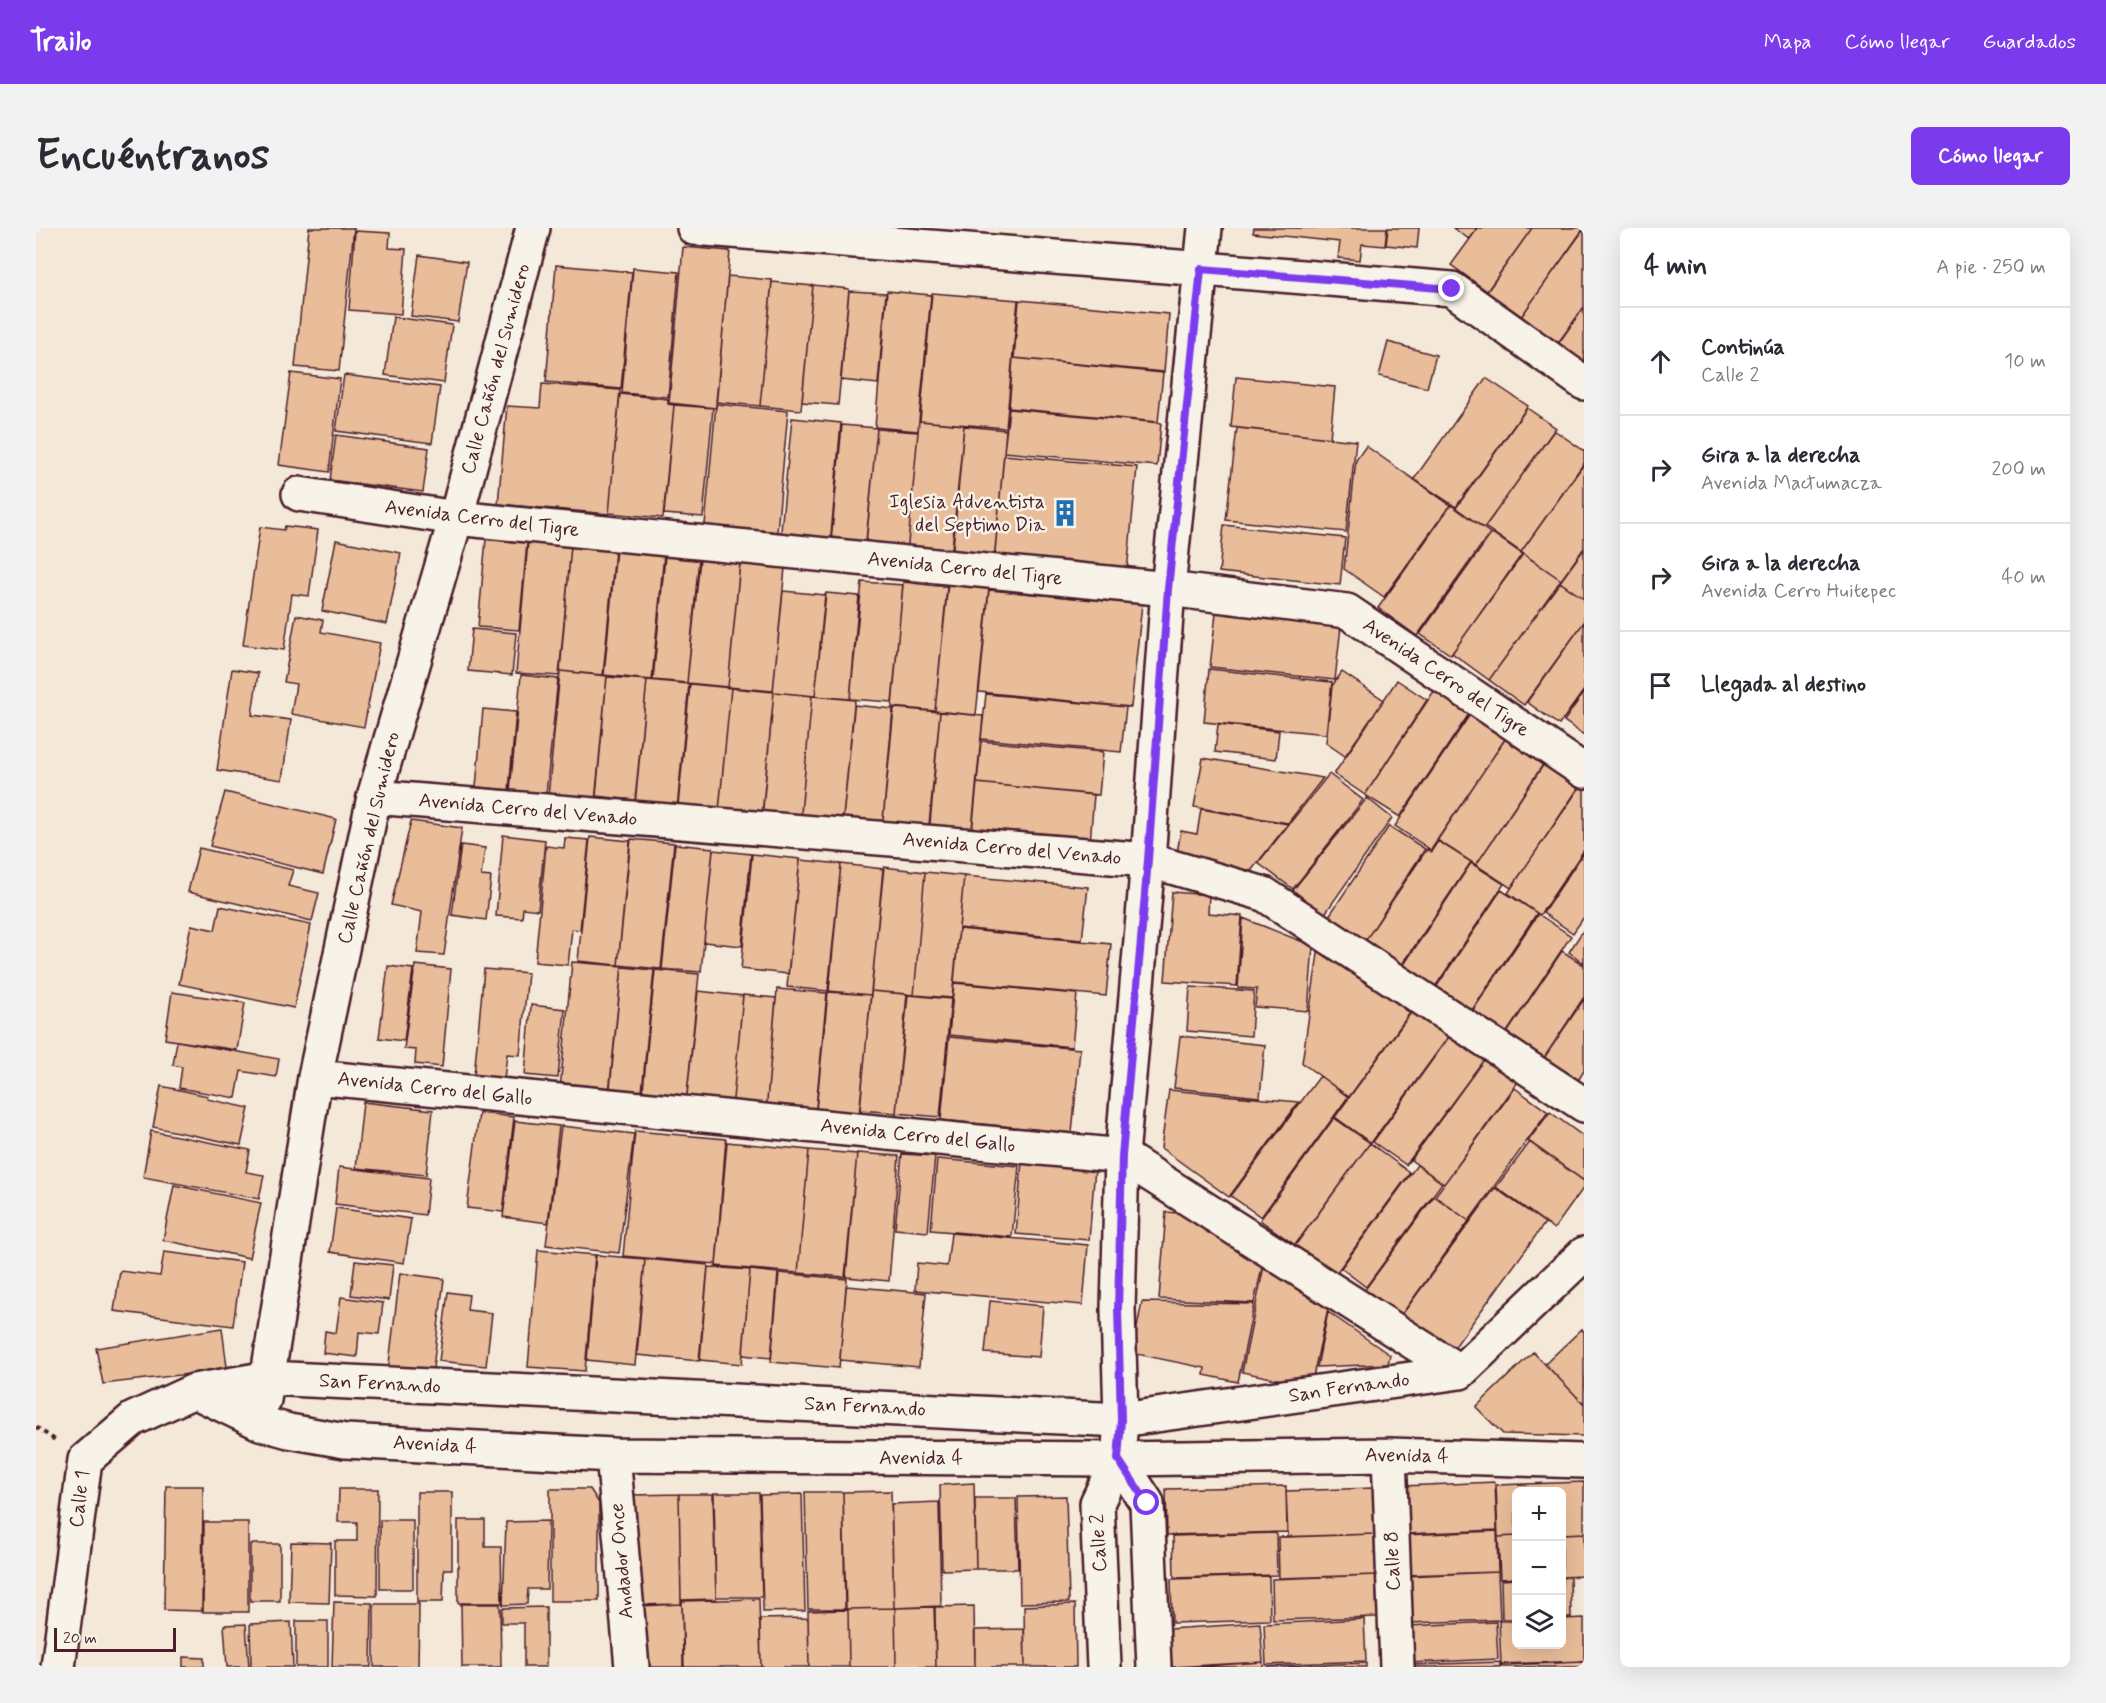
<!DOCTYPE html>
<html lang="es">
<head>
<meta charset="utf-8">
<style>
	:root { --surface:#fff; --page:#f2f2f3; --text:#2b2b33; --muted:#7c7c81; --line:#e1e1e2; --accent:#7c3aed }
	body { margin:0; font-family:Mynerve,sans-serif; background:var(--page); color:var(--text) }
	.controls { position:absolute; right:18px; bottom:18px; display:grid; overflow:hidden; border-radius:9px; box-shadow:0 6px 24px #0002 }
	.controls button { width:54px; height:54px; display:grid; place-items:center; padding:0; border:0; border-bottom:2px solid var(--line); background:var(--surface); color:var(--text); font:30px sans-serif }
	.scale { position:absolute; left:18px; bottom:15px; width:122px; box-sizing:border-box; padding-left:6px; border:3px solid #4a1f2b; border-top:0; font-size:16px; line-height:21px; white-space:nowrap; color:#4a1f2b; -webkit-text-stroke:4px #f7f3e8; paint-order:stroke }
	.stop { position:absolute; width:18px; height:18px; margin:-14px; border:4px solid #7c3aed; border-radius:50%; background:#fff }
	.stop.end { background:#7c3aed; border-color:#fff; box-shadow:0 2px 6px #0008 }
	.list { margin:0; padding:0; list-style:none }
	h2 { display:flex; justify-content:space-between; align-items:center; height:78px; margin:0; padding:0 24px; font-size:26px }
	h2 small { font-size:20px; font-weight:400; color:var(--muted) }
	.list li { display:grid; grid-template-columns:39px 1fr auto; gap:18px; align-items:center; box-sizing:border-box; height:108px; padding:0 24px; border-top:2px solid var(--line) }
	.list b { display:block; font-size:22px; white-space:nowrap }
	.list p { margin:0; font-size:20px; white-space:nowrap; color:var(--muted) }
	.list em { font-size:20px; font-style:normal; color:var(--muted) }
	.icon { flex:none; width:33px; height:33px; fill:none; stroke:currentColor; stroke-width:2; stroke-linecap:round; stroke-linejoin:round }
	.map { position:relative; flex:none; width:1548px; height:1439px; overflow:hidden; border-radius:9px }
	header { display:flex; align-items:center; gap:36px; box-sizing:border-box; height:84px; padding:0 30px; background:var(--accent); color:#fff }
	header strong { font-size:28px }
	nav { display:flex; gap:33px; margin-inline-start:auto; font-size:21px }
	.intro { display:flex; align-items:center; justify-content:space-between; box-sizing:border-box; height:144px; padding:0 36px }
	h1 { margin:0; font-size:42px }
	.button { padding:15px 27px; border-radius:9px; background:var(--accent); color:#fff; font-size:21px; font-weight:700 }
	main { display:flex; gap:36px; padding:0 36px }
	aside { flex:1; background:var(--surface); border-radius:9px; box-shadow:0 6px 24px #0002 }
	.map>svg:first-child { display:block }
	.building { fill:#e9bd99; stroke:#4a1f2b; stroke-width:1.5 }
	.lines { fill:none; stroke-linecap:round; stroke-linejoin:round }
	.street-casing { stroke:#4a1f2b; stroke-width:38 }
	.secondary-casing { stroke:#4a1f2b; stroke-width:38 }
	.path { stroke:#4a1f2b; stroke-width:4; stroke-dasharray:4.5 4.5; stroke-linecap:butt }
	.street { stroke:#f7f3e8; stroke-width:33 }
	.secondary { stroke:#f7f3e8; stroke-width:33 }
	.route { stroke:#7c3aed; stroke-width:8 }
	.labels { text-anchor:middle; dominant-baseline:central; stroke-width:5; stroke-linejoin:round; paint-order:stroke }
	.street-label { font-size:20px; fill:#4a1f2b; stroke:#f7f3e8 }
	.poi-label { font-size:20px; fill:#4a1f2b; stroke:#f7f3e8; text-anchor:end }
</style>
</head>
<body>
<header>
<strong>Trailo</strong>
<nav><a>Mapa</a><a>Cómo llegar</a><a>Guardados</a></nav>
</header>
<div class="intro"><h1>Encuéntranos</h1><a class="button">Cómo llegar</a></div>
<main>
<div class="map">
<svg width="1548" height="1439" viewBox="0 0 1548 1439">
	<rect width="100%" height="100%" fill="#f4e8d8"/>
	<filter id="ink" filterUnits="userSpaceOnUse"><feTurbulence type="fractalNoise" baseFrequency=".0167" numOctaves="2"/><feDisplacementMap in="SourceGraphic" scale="12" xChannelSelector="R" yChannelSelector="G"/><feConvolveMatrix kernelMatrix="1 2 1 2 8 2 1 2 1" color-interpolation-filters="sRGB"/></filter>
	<g filter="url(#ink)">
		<path class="building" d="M273 0H318L303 143 259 139Z
			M1218 0H1351L1349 18 1326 16 1324 32 1302 30 1304 14 1217 5Z
			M1352 0H1383L1381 20 1350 17Z
			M1417 0H1441L1433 11Z
			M1442 0H1496L1451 63 1415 37Z
			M1496 0H1548L1483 92 1448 68Z
			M1548 1V79L1519 119 1482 93Z
			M319 3 354 5 353 20 370 21 365 86 313 82Z
			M647 19 694 23 680 180 633 175Z
			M383 27 431 34 422 94 375 88Z
			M520 37 596 44 585 161 510 154Z
			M597 40 643 44 632 169 586 165Z
			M692 48 736 52 724 178 680 174Z
			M736 54 777 58 765 182 724 178Z
			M777 57 813 61 802 177 766 174Z
			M813 63 850 65 842 156 805 152Z
			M851 63 895 67 882 203 839 199Z
			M896 65 982 72 970 200 884 193Z
			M983 72 1133 86 1128 144 978 130Z
			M1548 79V135L1522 116Z
			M357 89 416 97 408 155 349 147Z
			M1352 114 1400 127 1391 160 1343 148Z
			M977 130 1127 145 1122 194 973 180Z
			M255 145 304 151 293 244 243 237Z
			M308 147 404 159 396 215 300 203Z
			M1200 149 1299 159 1294 210 1195 199Z
			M1450 150 1492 178 1420 279 1378 251Z
			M506 156 584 162 573 286 462 276 471 178 504 180Z
			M584 166 632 171V176L638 177 627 290 573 285Z
			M680 176 752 183 741 304 669 297Z
			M638 177 677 180 667 289 628 286Z
			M1491 180 1520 200 1448 300 1420 280Z
			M973 181 1125 195 1121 238 968 224Z
			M756 190 805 195 794 318 744 313Z
			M883 193 928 197 915 331 871 327Z
			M806 197 841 200 830 317 795 314Z
			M928 198 970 202 958 335 916 331Z
			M1201 200 1320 213 1310 304 1190 292Z
			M841 201 882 204 871 327 829 323Z
			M1518 202 1548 223V235L1485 324 1449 299Z
			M300 207 393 220 387 264 294 252Z
			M1330 218 1414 277 1348 369 1308 341 1320 232Z
			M968 227 1101 239 1091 344 958 332Z
			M1548 236V320L1525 352 1485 324Z
			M1415 277 1454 305 1381 408 1342 380Z
			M1188 297 1309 310 1304 357 1183 344Z
			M249 298 282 302 273 368 256 366 248 422 207 417 224 299 248 302Z
			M1456 305 1486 326 1415 427 1384 406Z
			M450 311 491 315 483 402 442 399Z
			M300 312 365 325 351 396 286 383Z
			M492 314 535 318 523 448 480 445Z
			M535 318 579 322 567 447 524 443Z
			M580 321 628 326 616 452 568 447Z
			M1548 321V371L1524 354Z
			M1487 326 1525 352 1453 452 1416 425Z
			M629 328 664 331 651 455 617 452Z
			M663 330 704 334 692 459 651 455Z
			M704 336 749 340 737 463 692 459Z
			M826 354 867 357 856 474 814 471Z
			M867 354 911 359 899 483 856 479Z
			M1524 354 1548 371V394L1488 477 1453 452Z
			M912 355 953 359 940 487 899 483Z
			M953 362 1106 376 1095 479 943 464Z
			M747 363 789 367 779 468 737 464Z
			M790 365 823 368 814 471 779 468Z
			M1180 385 1305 398 1299 452 1174 439Z
			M260 387 287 392 285 404 344 415 328 499 255 486 260 456 248 454Z
			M1548 394V462L1523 497 1491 474Z
			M436 401 480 405 476 447 432 443Z
			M196 441 222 445 216 487 255 492 246 552 181 542Z
			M1173 441 1296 454 1290 506 1168 494Z
			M524 443 571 448 559 574 512 569Z
			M1306 444 1348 472 1309 528 1290 515 1296 458Z
			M485 447 522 451 510 566 474 563Z
			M571 449 611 452 599 572 560 568Z
			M611 452 653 456 641 581 599 577Z
			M1361 452 1391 472 1329 567 1298 546Z
			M654 456 695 460 682 592 641 588Z
			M695 460 738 464 725 597 682 593Z
			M1400 460 1435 483 1364 589 1329 567Z
			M738 464 776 468 764 595 726 591Z
			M1548 464V507L1528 493Z
			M950 466 1090 479 1085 524 945 511Z
			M776 468 819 472 806 600 764 596Z
			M818 477 857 481 846 603 806 599Z
			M858 480 904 484 893 607 846 603Z
			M447 481 480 484 473 562 440 559Z
			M904 484 947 488 935 611 892 607Z
			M1435 485 1471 508 1395 622 1359 598Z
			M1182 496 1243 503 1240 531 1179 524Z
			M1474 504 1512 529 1440 637 1401 612Z
			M945 513 1067 524 1063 567 941 555Z
			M1167 530 1287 550 1252 595 1158 579Z
			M1508 536 1544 559 1475 660 1440 637Z
			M1293 546 1327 572 1257 661 1222 635Z
			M941 555 1058 567 1053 626 935 615Z
			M1545 556 1548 558V622L1504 687 1472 665Z
			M189 564 300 591 287 646 174 618Z
			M1331 570 1356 590 1288 687 1257 662Z
			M1165 581 1252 596 1215 643 1140 630 1145 603 1161 606Z
			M375 593 426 600 408 727 381 725 386 684 355 677Z
			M1353 598 1389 621 1326 718 1289 694Z
			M467 607 509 612 502 682 487 680 486 690 460 688Z
			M554 609 594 613 582 737 542 733Z
			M529 610 553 612 544 702 536 701 532 737 499 734 510 618 528 620Z
			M595 611 638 615 625 741 582 737Z
			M1402 613 1435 634 1366 737 1329 713 1391 621 1395 624Z
			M639 616 677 620 665 744 626 741Z
			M425 617 449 620 445 648 455 649 450 692 416 687Z
			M163 620 257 642 252 658 283 665 276 693 152 664Z
			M677 622 715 626 706 718 668 714Z
			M1548 624V689L1537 705 1507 685Z
			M716 626 764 631 752 746 705 741Z
			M764 632 805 636 792 763 751 759Z
			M1435 635 1468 656 1399 759 1367 738Z
			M805 636 847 641 835 767 793 763Z
			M848 639 889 644 878 767 835 763Z
			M889 644 928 648 916 770 878 767Z
			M928 648 1052 659 1046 712 923 700Z
			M1465 662 1501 685 1434 785 1399 761Z
			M1136 664 1173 667 1172 685 1206 688 1201 758 1129 753Z
			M184 678 275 697 258 780 143 756 155 697 179 702Z
			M1502 686 1535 708 1467 810 1433 788Z
			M1207 690 1277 718 1272 783 1219 779 1221 761 1202 760Z
			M923 701 1075 716 1070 768 918 754Z
			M1548 701V735L1533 724Z
			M1283 719 1374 785 1313 869 1266 835Z
			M1526 723 1548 737V769L1504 836 1467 811Z
			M536 734 586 738 573 865 524 861Z
			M379 737 415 741 406 839 379 836 380 822 368 821Z
			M352 738 377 741 368 813 343 810Z
			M586 739 618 742 606 864 574 860Z
			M448 741 492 745 484 827 471 826 468 851 438 848Z
			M619 742 663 746 650 876 606 872Z
			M918 755 1041 766 1036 819 913 807Z
			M1154 759 1218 763 1215 808 1151 803Z
			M741 761 791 765 779 889 730 884Z
			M662 763 707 768 696 881 650 877Z
			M835 763 871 766 860 885 824 882Z
			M136 764 209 775 201 822 129 811Z
			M792 764 835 767 823 887 780 883Z
			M707 767 740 770 730 884 696 881Z
			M872 767 915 771 904 889 860 885Z
			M1548 771V843L1536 862 1502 839Z
			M495 777 529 781 522 850 489 847Z
			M1377 782 1413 808 1335 915 1299 889Z
			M1415 806 1449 830 1370 937 1337 914Z
			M1144 808 1229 817 1224 869 1138 860Z
			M913 809 1044 821 1036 905 905 892Z
			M141 813 243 831 240 849 205 843 200 870 143 860 146 839 137 837Z
			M1449 830 1482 854 1408 956 1375 932Z
			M1284 848 1312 869 1225 989 1195 968Z
			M125 858 172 868 171 871 213 880 205 917 117 899Z
			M1479 860 1512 884 1433 993 1399 968Z
			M1133 862 1263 874 1193 969 1125 920Z
			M327 874 397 882 390 947 320 940Z
			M1514 884 1548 909V953L1492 913Z
			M443 885 478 889 467 984 431 980Z
			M1298 890 1334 915 1259 1017 1224 992Z
			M479 893 523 898 512 995 467 989Z
			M525 898 598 906 583 1025 510 1017Z
			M115 903 214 922 210 944 228 947 223 971 107 949Z
			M599 903 690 911 680 1036 587 1028Z
			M691 914 773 922 762 1045 680 1038Z
			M1494 914 1548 953V959L1518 1001 1460 959Z
			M1334 915 1374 945 1298 1048 1258 1019Z
			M773 922 821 926 809 1049 762 1045Z
			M821 925 863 928 853 1053 810 1049Z
			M866 926 899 928 892 1004 859 1001Z
			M901 931 983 938 976 1009 895 1002Z
			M986 933 1059 940 1053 1012 980 1006Z
			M1381 937 1406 955 1330 1059 1305 1040Z
			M303 939 393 950 389 987 299 976Z
			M138 957 225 975 213 1030 127 1012Z
			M1459 960 1509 995 1415 1124 1365 1088Z
			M1398 968 1433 993 1358 1097 1322 1071Z
			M300 980 375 991 368 1035 294 1024Z
			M1130 984 1177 988 1228 1031 1218 1075 1123 1071Z
			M915 1005 1052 1017 1047 1077 879 1062 881 1035 911 1038Z
			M502 1022 559 1027 549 1143 492 1139Z
			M128 1024 206 1034 197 1098 78 1083 84 1043 124 1048Z
			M560 1027 609 1031 599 1137 551 1132Z
			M609 1031 672 1037 663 1133 601 1127Z
			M319 1033 357 1037 353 1072 315 1067Z
			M1229 1033 1292 1080 1275 1158 1206 1144Z
			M672 1039 714 1042 706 1136 664 1132Z
			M714 1042 742 1045 735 1130 707 1127Z
			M364 1045 408 1051 396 1148 352 1144Z
			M743 1045 811 1051 803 1140 735 1134Z
			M810 1058 890 1065 883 1139 804 1132Z
			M412 1064 433 1067 431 1082 456 1085 450 1138 403 1133Z
			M305 1069 347 1075 343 1106 323 1104 321 1129 287 1125 289 1103 300 1105Z
			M954 1073 1007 1078 1003 1129 949 1125Z
			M1106 1074 1218 1076 1202 1154 1168 1147 1169 1140 1096 1125Z
			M1292 1084 1354 1127 1352 1136 1281 1139Z
			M186 1100 192 1147 161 1151V1145L67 1156 60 1120Z
			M1546 1101 1548 1104V1176L1509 1136Z
			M1497 1124 1548 1176V1208L1467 1206 1440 1179Z
			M1459 1254 1461 1302 1370 1306 1368 1258Z
			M1548 1254V1305L1526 1306V1264H1480V1308L1462 1309 1460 1257Z
			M938 1255 940 1341 906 1342 904 1257Z
			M130 1258H167L166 1383 128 1382Z
			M1250 1258 1251 1304 1131 1307 1130 1261Z
			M1337 1260 1339 1306 1252 1309 1250 1263Z
			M303 1261H342L341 1368 299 1367V1313H321V1294H302Z
			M514 1261H554L563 1275V1373H514Z
			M855 1263 858 1380 810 1381 807 1264Z
			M381 1264H416V1341H408L407 1374H381Z
			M769 1264H807L809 1381H772Z
			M678 1265H723L726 1369H680Z
			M643 1266H677L680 1371 645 1372Z
			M643 1266 645 1376 601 1377 598 1267Z
			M766 1266 769 1383 727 1384 724 1267Z
			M1030 1268 1033 1374 984 1375 982 1269Z
			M939 1270H980L982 1341H940Z
			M903 1274 905 1378 858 1380 855 1276Z
			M344 1292H377V1361H344Z
			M422 1292H449V1319H465L466 1375H422Z
			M512 1293 511 1361H492L491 1376 467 1377 470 1294Z
			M168 1294H212V1384H167Z
			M1461 1303 1462 1344 1370 1347 1368 1307Z
			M1240 1305 1241 1347 1138 1350 1137 1308Z
			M1548 1305V1348L1526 1349V1306Z
			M1338 1306 1340 1347 1243 1350 1242 1309Z
			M1480 1308V1350L1464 1351 1462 1309Z
			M255 1314 295 1315 293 1375 253 1374Z
			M214 1316H244V1373H214Z
			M1462 1344 1464 1392 1371 1395 1369 1348Z
			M1340 1347 1341 1389 1237 1392 1236 1351Z
			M1233 1348 1234 1392 1136 1395 1135 1351Z
			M1534 1349 1535 1389H1526V1350Z
			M1480 1351V1391H1466L1465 1352Z
			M723 1371 725 1439H648L646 1373Z
			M298 1374 336 1375 335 1439H296Z
			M338 1376H383L382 1439H338Z
			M425 1376H464L465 1439H426Z
			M646 1376 647 1439H605L604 1378Z
			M1039 1376 1040 1439H989L988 1378Z
			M938 1378 939 1439H900L899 1379Z
			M510 1379V1439H488V1395H466V1380Z
			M898 1379 900 1439H860L859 1380Z
			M859 1380 860 1439H813L812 1381Z
			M812 1382 813 1439H773L772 1383Z
			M772 1390 773 1439H725L724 1391Z
			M1548 1390V1433L1465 1436 1463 1393H1480V1416H1526V1391Z
			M1328 1391 1330 1433 1230 1437 1228 1396Z
			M260 1393H292V1439H260Z
			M255 1394 257 1439H215L214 1396Z
			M1460 1394 1462 1431 1373 1435 1371 1398Z
			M1224 1395 1227 1434 1136 1439 1133 1401Z
			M210 1396 213 1439H191L188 1397Z
			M988 1401 989 1439H939V1402Z
			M147 1429 168 1430V1439H147Z
			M1227 1434V1439H1154Z
			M1464 1434V1439H1373V1437Z
			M1548 1434V1439H1465V1437Z
			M1330 1435V1439H1230Z"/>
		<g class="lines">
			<defs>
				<path id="street" d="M658 0 1416 61 1548 155
					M263 266 420 290 1132 361 1311 383 1548 543
					M338 569 1112 632 1228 666 1548 877
					M279 849 1086 928 1424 1144
					M1424 1144 1548 1026
					M158 1163 224 1195 253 1203 309 1213 577 1227 1082 1231 1353 1227 1548 1233
					M228 1172 279 849 338 569 420 290 497 0
					M577 1227 596 1439
					M1353 1227 1361 1439
					M22 1439 49 1232 97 1191 158 1163 232 1150 1085 1192 1424 1144"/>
				<path id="secondary" d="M1082 1231 1111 1275 1118 1439
					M1068 1439 1061 1275 1082 1231 1085 1192 1082 1081 1086 928 1112 632 1132 361 1169 0"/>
			</defs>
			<use href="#street" class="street-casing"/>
			<use href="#secondary" class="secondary-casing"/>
			<path class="path" d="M0 1199 19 1212"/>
			<use href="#street" class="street"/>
			<use href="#secondary" class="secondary"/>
		</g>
	</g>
	<g class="lines" filter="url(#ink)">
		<path class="route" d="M1111 1275 1082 1231 1085 1192 1082 1081 1086 928 1112 632 1132 361 1165 41 1416 61"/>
	</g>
	<defs>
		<symbol id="building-bare" viewBox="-9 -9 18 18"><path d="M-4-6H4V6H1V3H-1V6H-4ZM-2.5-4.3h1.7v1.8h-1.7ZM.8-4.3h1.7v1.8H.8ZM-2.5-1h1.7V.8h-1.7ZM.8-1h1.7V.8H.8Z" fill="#1f6fb2" stroke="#f7f3e8" stroke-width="2.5" paint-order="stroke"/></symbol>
	</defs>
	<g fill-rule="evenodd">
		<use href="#building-bare" x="1010" y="266" width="38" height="38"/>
	</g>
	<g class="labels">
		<g class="street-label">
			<text transform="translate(460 141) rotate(-75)">Calle Cañón del Sumidero</text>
			<text transform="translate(446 291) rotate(7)">Avenida Cerro del Tigre</text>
			<text transform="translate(929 341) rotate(6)">Avenida Cerro del Tigre</text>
			<text transform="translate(1410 450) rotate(34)">Avenida Cerro del Tigre</text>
			<text transform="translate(492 582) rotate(5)">Avenida Cerro del Venado</text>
			<text transform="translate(333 610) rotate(-77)">Calle Cañón del Sumidero</text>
			<text transform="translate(976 621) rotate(5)">Avenida Cerro del Venado</text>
			<text transform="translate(399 861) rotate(6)">Avenida Cerro del Gallo</text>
			<text transform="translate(882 908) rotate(6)">Avenida Cerro del Gallo</text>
			<text transform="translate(344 1156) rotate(3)">San Fernando</text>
			<text transform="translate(1313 1160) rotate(-8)">San Fernando</text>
			<text transform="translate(829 1179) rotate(3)">San Fernando</text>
			<text transform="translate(399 1217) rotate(3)">Avenida 4</text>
			<text transform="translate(1371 1228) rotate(1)">Avenida 4</text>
			<text x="885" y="1230">Avenida 4</text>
			<text transform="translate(44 1271) rotate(-83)">Calle 1</text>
			<text transform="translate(1063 1315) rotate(-93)">Calle 2</text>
			<text transform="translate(586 1333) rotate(-95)">Andador Once</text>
			<text transform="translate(1357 1333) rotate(-92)">Calle 8</text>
		</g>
		<g class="poi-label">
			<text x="1009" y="274">Iglesia Adventista<tspan x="1009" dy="23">del Septimo Dia</tspan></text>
		</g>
	</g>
</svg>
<div class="controls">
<button>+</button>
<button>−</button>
<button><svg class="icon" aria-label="layers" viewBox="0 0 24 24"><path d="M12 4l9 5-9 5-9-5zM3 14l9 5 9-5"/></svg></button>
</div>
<div class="scale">20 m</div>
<div class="stop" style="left:1111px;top:1275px"></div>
<div class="stop end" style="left:1416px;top:61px"></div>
</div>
<aside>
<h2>4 min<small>A pie · 250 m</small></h2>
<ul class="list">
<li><svg class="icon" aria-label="ahead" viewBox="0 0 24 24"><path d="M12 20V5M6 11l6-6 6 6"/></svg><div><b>Continúa</b><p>Calle 2</p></div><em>10 m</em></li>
<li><svg class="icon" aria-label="right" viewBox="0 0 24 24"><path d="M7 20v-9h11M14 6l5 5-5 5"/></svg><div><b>Gira a la derecha</b><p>Avenida Mactumacza</p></div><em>200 m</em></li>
<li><svg class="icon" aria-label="right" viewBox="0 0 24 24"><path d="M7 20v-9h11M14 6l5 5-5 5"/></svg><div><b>Gira a la derecha</b><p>Avenida Cerro Huitepec</p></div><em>40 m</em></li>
<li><svg class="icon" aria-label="arrive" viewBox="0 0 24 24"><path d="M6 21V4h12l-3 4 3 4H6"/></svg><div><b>Llegada al destino</b></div></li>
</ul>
</aside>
</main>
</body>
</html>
